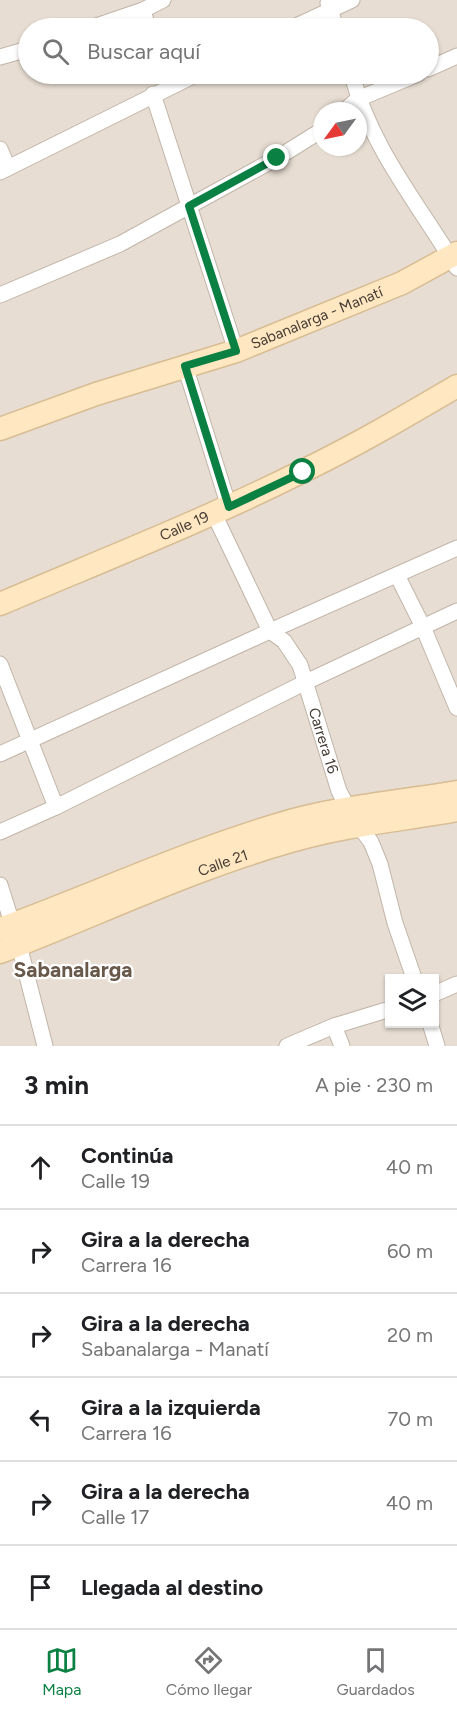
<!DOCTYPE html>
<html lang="es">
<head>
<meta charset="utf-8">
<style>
	:root { --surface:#fff; --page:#f2f2f2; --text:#202124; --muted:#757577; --line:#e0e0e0; --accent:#0b8043 }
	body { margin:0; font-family:Figtree,sans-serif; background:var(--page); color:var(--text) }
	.controls { position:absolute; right:18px; bottom:18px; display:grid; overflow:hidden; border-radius:0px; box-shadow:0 2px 4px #0004 }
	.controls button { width:54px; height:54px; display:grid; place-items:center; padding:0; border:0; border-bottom:2px solid var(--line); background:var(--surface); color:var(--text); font:30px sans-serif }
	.compass { position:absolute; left:313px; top:102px; width:54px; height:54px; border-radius:50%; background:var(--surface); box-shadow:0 2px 4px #0004; rotate:237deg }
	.stop { position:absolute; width:18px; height:18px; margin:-14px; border:4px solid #0b8043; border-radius:50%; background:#fff }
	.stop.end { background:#0b8043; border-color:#fff; box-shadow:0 2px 6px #0008 }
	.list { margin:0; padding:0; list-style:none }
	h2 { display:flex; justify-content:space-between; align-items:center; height:78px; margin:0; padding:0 24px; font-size:26px }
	h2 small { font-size:20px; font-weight:400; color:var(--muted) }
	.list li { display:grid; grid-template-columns:39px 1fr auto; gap:18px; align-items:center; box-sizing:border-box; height:84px; padding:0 24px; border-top:2px solid var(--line) }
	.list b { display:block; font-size:22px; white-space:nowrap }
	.list p { margin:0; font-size:20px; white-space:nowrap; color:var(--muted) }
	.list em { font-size:20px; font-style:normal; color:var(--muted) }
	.icon { flex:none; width:33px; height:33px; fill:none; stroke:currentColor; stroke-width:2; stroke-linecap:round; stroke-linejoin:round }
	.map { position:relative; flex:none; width:457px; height:1046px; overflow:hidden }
	.search { position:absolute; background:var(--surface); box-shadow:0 2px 4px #0004; left:18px; right:18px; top:18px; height:66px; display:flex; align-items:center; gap:15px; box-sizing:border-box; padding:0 21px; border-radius:33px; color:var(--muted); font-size:22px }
	.sheet { height:582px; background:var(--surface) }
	nav { display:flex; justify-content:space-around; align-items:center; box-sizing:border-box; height:84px; border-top:2px solid var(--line); background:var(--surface); font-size:16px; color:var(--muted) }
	nav a { display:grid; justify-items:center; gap:3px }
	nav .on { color:var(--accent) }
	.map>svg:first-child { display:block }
	.residential { fill:#e7ddd2; fill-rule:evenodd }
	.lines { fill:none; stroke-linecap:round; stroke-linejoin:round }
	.street-casing { stroke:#c2b5a9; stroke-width:17 }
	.secondary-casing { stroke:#d8bc93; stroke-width:25 }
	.street { stroke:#fff; stroke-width:15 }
	.secondary { stroke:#ffe7c2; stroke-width:22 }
	.route { stroke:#0b8043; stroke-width:8 }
	.labels { text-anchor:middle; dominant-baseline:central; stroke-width:4.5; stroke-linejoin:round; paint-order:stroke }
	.street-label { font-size:15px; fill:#453c34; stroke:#fff }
	.district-label { font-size:21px; font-weight:bold; fill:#68584a; stroke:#fff }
</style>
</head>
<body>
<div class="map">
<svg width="457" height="1046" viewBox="0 0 457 1046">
	<rect width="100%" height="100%" fill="#f3ece4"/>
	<path class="residential" d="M0 0H457V1046H0ZM28 28H428V74H28ZM322 111H358V147H322ZM390 978H434V1023H390Z"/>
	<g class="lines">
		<defs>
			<g id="street">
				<path d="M328 3 336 28"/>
				<path d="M143 10 148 28"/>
				<path d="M90 28 143 10 163 0"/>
				<path d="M292 28 352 0"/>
				<path d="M0 57 28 49"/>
				<path d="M428 69 457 56"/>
				<path d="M352 74C369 145 419 205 457 268"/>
				<path d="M153 94 236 351"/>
				<path d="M344 111 358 99 418 74"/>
				<path d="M0 149 8 168"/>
				<path d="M0 172 197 74"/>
				<path d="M0 295 120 244 277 158 322 130"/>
				<path d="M185 366 229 507"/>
				<path id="s1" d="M214 514 270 631 284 641 300 665 339 791 353 818 371 842 380 864 395 923 414 978"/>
				<path d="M397 575 423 627 457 708"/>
				<path d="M0 664 56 807"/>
				<path d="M0 754 270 631 457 548"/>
				<path d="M0 832 56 807 306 682 457 611"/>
				<path d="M0 885 19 945 45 1046"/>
				<path d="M434 994 457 984"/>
				<path d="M430 1023 437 1046"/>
				<path d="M334 1026 342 1046"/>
				<path d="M287 1046 334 1026 390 1009"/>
			</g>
			<g id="secondary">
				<path id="s2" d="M0 429 96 394 236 351 402 283 457 253"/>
				<path id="s3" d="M0 604C101 561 203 521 301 472 355 446 406 416 457 386"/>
				<path d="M0 929C93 895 183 853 277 825 335 807 398 802 457 792"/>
				<path id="s4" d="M0 952C97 915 191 869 291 841 345 825 401 820 457 810"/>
			</g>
		</defs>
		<use href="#street" class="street-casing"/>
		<use href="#secondary" class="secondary-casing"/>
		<use href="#street" class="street"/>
		<use href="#secondary" class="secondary"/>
	</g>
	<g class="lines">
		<path class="route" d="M277 158 189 206 236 351 185 366 229 507 303 472"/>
	</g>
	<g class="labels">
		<g class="street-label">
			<text stroke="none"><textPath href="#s2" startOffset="336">Sabanalarga - Manatí</textPath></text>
			<text stroke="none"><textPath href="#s3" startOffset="200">Calle 19</textPath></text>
			<text stroke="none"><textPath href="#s1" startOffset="255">Carrera 16</textPath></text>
			<text stroke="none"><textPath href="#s4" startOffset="240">Calle 21</textPath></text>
		</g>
		<g class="district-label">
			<text x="73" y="969">Sabanalarga</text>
		</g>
	</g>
</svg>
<div class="controls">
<button><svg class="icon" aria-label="layers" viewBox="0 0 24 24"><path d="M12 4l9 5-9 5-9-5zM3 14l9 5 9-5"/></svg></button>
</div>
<svg class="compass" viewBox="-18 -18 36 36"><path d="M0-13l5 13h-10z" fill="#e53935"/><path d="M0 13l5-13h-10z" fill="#757577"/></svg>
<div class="stop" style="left:303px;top:472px"></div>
<div class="stop end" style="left:277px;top:158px"></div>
<div class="search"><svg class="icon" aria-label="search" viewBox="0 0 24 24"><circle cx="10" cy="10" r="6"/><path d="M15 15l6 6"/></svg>Buscar aquí</div>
</div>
<section class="sheet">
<h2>3 min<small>A pie · 230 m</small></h2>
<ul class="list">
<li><svg class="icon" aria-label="ahead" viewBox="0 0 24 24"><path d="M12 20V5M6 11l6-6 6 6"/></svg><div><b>Continúa</b><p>Calle 19</p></div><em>40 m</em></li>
<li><svg class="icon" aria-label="right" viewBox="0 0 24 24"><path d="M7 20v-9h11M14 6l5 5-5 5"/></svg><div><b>Gira a la derecha</b><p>Carrera 16</p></div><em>60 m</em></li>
<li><svg class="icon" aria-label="right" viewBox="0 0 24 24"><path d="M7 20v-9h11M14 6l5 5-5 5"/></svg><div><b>Gira a la derecha</b><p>Sabanalarga - Manatí</p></div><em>20 m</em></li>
<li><svg class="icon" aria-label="left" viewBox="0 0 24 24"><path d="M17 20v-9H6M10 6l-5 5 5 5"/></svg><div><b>Gira a la izquierda</b><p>Carrera 16</p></div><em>70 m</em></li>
<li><svg class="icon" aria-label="right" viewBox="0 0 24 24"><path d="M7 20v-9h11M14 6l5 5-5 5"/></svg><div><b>Gira a la derecha</b><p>Calle 17</p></div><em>40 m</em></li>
<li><svg class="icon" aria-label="arrive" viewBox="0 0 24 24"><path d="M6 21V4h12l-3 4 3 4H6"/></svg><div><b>Llegada al destino</b></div></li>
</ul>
</section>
<nav>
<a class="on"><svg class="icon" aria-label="map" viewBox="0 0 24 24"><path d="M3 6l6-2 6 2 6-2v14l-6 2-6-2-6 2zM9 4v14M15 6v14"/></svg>Mapa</a>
<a><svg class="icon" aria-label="directions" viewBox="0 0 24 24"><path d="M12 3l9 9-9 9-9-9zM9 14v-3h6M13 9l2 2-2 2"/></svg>Cómo llegar</a>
<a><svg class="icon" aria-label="saved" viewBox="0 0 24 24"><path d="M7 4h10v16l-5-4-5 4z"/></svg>Guardados</a>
</nav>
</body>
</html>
